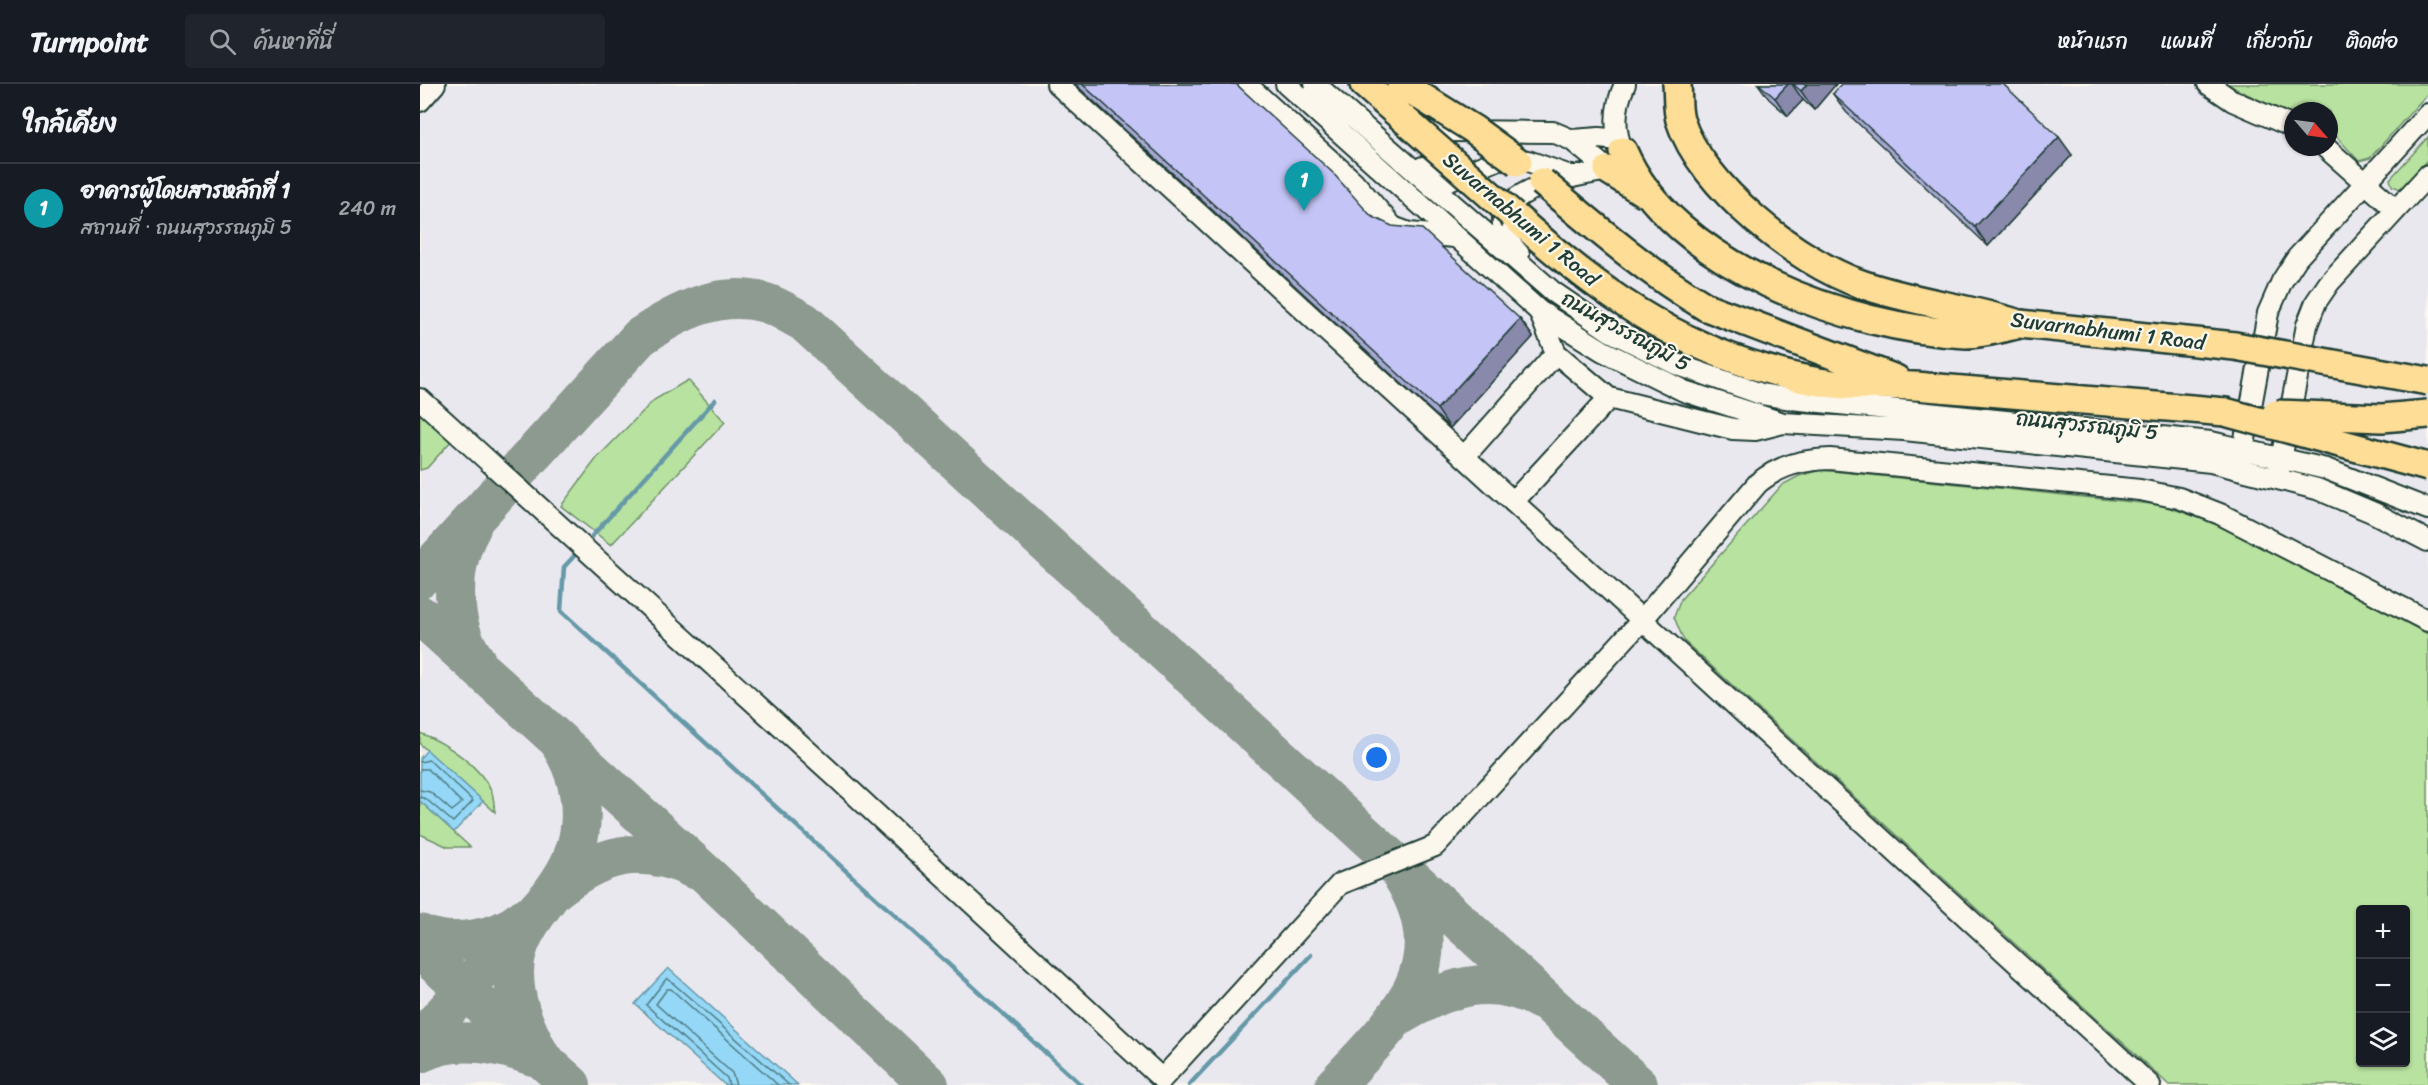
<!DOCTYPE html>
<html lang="th">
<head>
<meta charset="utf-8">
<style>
	:root { --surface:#171b24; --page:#20242c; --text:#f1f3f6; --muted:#9ea1a6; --line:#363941; --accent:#ea580c }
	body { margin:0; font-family:Sriracha,"Playpen Sans Thai",sans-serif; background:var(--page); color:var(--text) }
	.controls { position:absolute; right:18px; bottom:18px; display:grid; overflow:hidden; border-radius:6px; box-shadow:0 2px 4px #0004 }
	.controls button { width:54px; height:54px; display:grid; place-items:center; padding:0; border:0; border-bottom:2px solid var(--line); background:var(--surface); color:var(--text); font:30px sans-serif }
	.compass { position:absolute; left:1864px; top:18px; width:54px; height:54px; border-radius:50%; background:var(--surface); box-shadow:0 2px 4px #0004; rotate:118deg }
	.you { position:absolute; left:957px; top:674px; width:21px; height:21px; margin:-15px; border:4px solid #fff; border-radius:50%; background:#1a73e8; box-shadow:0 0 0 9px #1a73e833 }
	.badge { display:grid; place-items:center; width:39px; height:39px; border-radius:50%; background:var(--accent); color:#fff; font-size:20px; font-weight:700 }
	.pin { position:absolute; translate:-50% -50px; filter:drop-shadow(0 2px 3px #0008) }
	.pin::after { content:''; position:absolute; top:32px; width:21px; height:18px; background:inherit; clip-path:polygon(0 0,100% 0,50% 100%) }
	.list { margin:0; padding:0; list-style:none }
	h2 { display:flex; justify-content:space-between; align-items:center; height:78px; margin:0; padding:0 24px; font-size:26px }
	h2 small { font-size:20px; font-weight:400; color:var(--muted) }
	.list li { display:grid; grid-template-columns:39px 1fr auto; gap:18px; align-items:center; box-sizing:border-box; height:90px; padding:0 24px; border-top:2px solid var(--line) }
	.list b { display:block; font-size:22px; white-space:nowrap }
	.list p { margin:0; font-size:20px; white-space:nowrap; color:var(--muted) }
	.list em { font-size:20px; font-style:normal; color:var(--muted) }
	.icon { flex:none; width:33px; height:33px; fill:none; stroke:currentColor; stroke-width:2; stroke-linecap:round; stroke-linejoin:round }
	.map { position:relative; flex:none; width:2008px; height:1001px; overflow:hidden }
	header { display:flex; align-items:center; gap:36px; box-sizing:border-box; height:84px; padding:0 30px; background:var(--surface); border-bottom:2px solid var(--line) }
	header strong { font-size:28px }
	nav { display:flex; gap:33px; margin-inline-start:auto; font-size:21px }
	.search { width:420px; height:54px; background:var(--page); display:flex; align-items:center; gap:15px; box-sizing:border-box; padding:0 21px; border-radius:6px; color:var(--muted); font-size:22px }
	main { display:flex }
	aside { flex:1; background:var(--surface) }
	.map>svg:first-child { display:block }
	.built { fill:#eae8ef; fill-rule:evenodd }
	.green { fill:#b8e29f; stroke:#6c906a; stroke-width:1.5; fill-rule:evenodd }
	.water { fill:#95d7f6; stroke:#6699a8; stroke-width:1.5 }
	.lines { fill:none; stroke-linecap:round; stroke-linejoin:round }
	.shore { stroke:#4e7b82; stroke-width:1.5 }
	.stream { stroke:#6699a8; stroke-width:4.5 }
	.taxiway { stroke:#8d9a90; stroke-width:40 }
	.minor-casing { stroke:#1f3d34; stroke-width:24 }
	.highway-casing { stroke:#1f3d34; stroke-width:32 }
	.minor { stroke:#fbf7ec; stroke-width:20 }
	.highway { stroke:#fedd96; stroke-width:27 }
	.highway-bridge-casing { stroke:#1f3d34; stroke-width:32; stroke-linecap:butt }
	.highway-bridge { stroke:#fedd96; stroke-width:27 }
	.wall { fill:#a9a9d4; stroke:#1f3d34; stroke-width:1.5 }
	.shaded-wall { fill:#8989ac; stroke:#1f3d34; stroke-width:1.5 }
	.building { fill:#c4c4f6; stroke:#1f3d34; stroke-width:1.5 }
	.labels { text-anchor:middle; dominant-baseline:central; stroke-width:4.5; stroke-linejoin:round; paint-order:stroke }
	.street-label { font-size:21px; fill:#1f3d34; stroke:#fbf7ec }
</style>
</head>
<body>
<header>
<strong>Turnpoint</strong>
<div class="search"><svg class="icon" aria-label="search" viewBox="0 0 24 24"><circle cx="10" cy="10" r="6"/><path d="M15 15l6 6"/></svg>ค้นหาที่นี่</div>
<nav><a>หน้าแรก</a><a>แผนที่</a><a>เกี่ยวกับ</a><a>ติดต่อ</a></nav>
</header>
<main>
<aside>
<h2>ใกล้เคียง<small></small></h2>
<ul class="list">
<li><span class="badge" style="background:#0f9aa8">1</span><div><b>อาคารผู้โดยสารหลักที่ 1</b><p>สถานที่ · ถนนสุวรรณภูมิ 5</p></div><em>240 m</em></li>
</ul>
</aside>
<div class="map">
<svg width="2008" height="1001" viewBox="0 0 2008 1001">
	<rect width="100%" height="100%" fill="#fbf7ec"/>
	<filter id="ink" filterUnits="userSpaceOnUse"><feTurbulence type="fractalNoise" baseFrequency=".0167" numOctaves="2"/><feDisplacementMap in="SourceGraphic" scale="12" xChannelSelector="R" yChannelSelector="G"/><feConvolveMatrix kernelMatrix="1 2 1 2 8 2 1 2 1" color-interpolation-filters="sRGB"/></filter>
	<g filter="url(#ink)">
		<path class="built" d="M0 0H2008V1001H0ZM1873 27H1909V63H1873ZM1940 826H1986V978H1940Z"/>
		<path class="green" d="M1806 0H2008V9L1950 74 1939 77 1915 51 1909 48V27H1873V33Z
			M2008 53V75L1981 105 1972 102 1970 95Z
			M268 296 305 338 191 461 141 422 177 374 234 316Z
			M0 327 32 356 7 384 0 386Z
			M1402 386 1741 421 1796 439 2008 550V1001H1749L1264 557 1254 533 1261 515 1362 401 1379 392ZM1940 826H1986V978H1940Z
			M0 649C26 659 61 682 72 709 74 715 74 722 75 728L0 660Z
			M0 717 50 763H28L0 750Z"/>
		<path class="water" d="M7 666 63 717 34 748 0 717V674Z
			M248 884 378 1001H305L215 920Z"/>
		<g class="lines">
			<path class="shore" d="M0 678 9 676 53 717 33 738 6 715 0 713
				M0 685H8L42 719 32 727 10 708 0 706
				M309 1001 307 994 226 921 247 894 369 1001
				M316 1001 312 989 236 920 247 905H251L358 1001"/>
			<path class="stream" d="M172 452 295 316
				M155 471 144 483 141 527 661 1001
				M769 1001 891 871"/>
			<path class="taxiway" d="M51 444C29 483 29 541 56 577
				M0 494 220 253C259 227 299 206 346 219 359 223 372 232 384 238L1218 1001
				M0 531 286 790 509 1001
				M0 850C31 864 78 856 104 834
				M0 866 151 1001
				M979 932C1025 904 1070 887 1121 916
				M0 956 134 807C179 771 220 758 274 785
				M0 969C35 951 78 959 113 972
				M122 975C105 945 90 912 95 876 100 845 124 822 140 797 168 756 167 705 142 663
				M915 1001C975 937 1039 882 981 790"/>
			<defs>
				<path id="minor" d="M637 0 1730 1001
					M826 0 934 98 973 143 989 149 1034 153
					M866 0 1119 227 1183 267 1264 307 1363 339 1484 346 1791 378 1897 405 1954 429 2008 457
					M895 0 1133 208 1190 247 1256 280 1341 310 1371 315 1791 358 1906 385 2008 425
					M1788 0 1813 17 1873 43
					M980 9 1006 34 1028 47 1133 48 1152 56 1188 86
					M0 17 15 0
					M1152 56 1179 54 1199 56
					M1905 63 1976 126
					M1203 67C1193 45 1195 22 1205 0
					M1003 83 1020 97 1029 96 1084 73 1108 77 1153 93
					M1099 170C1043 108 1147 94 1188 86
					M1119 227 1136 269 1189 314 1313 345 1335 346 1363 339
					M0 315 415 692 742 995 920 800 1015 762 1223 535 1338 399C1360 381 1382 376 1410 375L1720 406 1759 414 1800 430 2008 537
					M1044 373 1136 269
					M1821 377 1848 229 1862 197 1877 174 2008 30
					M1859 386 1887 241 1896 218 1909 199 2008 91
					M1093 418 1189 314"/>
				<path id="highway" d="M944 0 960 14
					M1257 0C1258 11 1257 26 1260 36 1281 102 1377 178 1441 200 1492 218 1545 223 1596 239
					M1203 67C1252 182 1430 245 1546 250 1563 250 1583 244 1600 240
					M1188 86 1223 108
					M1093 131C1165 196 1235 249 1329 280 1360 290 1393 299 1426 301 1453 302 1480 300 1507 303 1607 311 1706 319 1805 328
					M1286 223 1476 295"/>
			</defs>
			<use href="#minor" class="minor-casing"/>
			<use href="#highway" class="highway-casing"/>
			<use href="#minor" class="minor"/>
			<use href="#highway" class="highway"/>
			<defs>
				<path id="highway-bridge" d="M981 0 1053 45 1098 78
					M960 14 1093 131
					M1122 98C1175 143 1226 187 1286 223
					M1600 240 1815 262 2008 297
					M1805 328 2008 383
					M1856 330 1962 334 2008 330"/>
			</defs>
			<use href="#highway-bridge" class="highway-bridge-casing"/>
			<use href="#highway-bridge" class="highway-bridge"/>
		</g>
		<path class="wall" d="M655 0H816L951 132 1100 235 1113 253 1030 344Z
			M1338 0H1416L1394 26 1383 16 1368 32 1349 15Z
			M1413 10 1652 71 1568 162 1426 28Z"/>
		<path class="shaded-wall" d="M1368 0H1372L1383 16 1368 32 1355 14Z
			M1387 0H1416L1394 26 1381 7Z
			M1639 53 1652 71 1568 162 1555 143Z
			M1100 235 1113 253 1030 344 1017 325Z"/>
		<path class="building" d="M662 0H816L912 88 951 132 972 142 1002 145 1100 235 1017 325Z
			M1339 0H1368L1355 14Z
			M1373 0H1387L1381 7Z
			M1421 0H1583L1639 53 1555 143 1413 10Z"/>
	</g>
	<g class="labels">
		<g class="street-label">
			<text transform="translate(1101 135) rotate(40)">Suvarnabhumi 1 Road</text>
			<text transform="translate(1206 247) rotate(29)">ถนนสุวรรณภูมิ 5</text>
			<text transform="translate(1688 247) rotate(7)">Suvarnabhumi 1 Road</text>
			<text transform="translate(1667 341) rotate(6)">ถนนสุวรรณภูมิ 5</text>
		</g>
	</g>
</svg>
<div class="controls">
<button>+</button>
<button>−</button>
<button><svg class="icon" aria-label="layers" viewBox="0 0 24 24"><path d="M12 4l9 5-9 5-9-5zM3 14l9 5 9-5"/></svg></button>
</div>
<svg class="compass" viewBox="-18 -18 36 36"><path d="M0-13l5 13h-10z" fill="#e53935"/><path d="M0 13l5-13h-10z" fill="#9ea1a6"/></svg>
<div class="you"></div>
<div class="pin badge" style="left:884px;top:127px;background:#0f9aa8">1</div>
</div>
</main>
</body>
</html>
